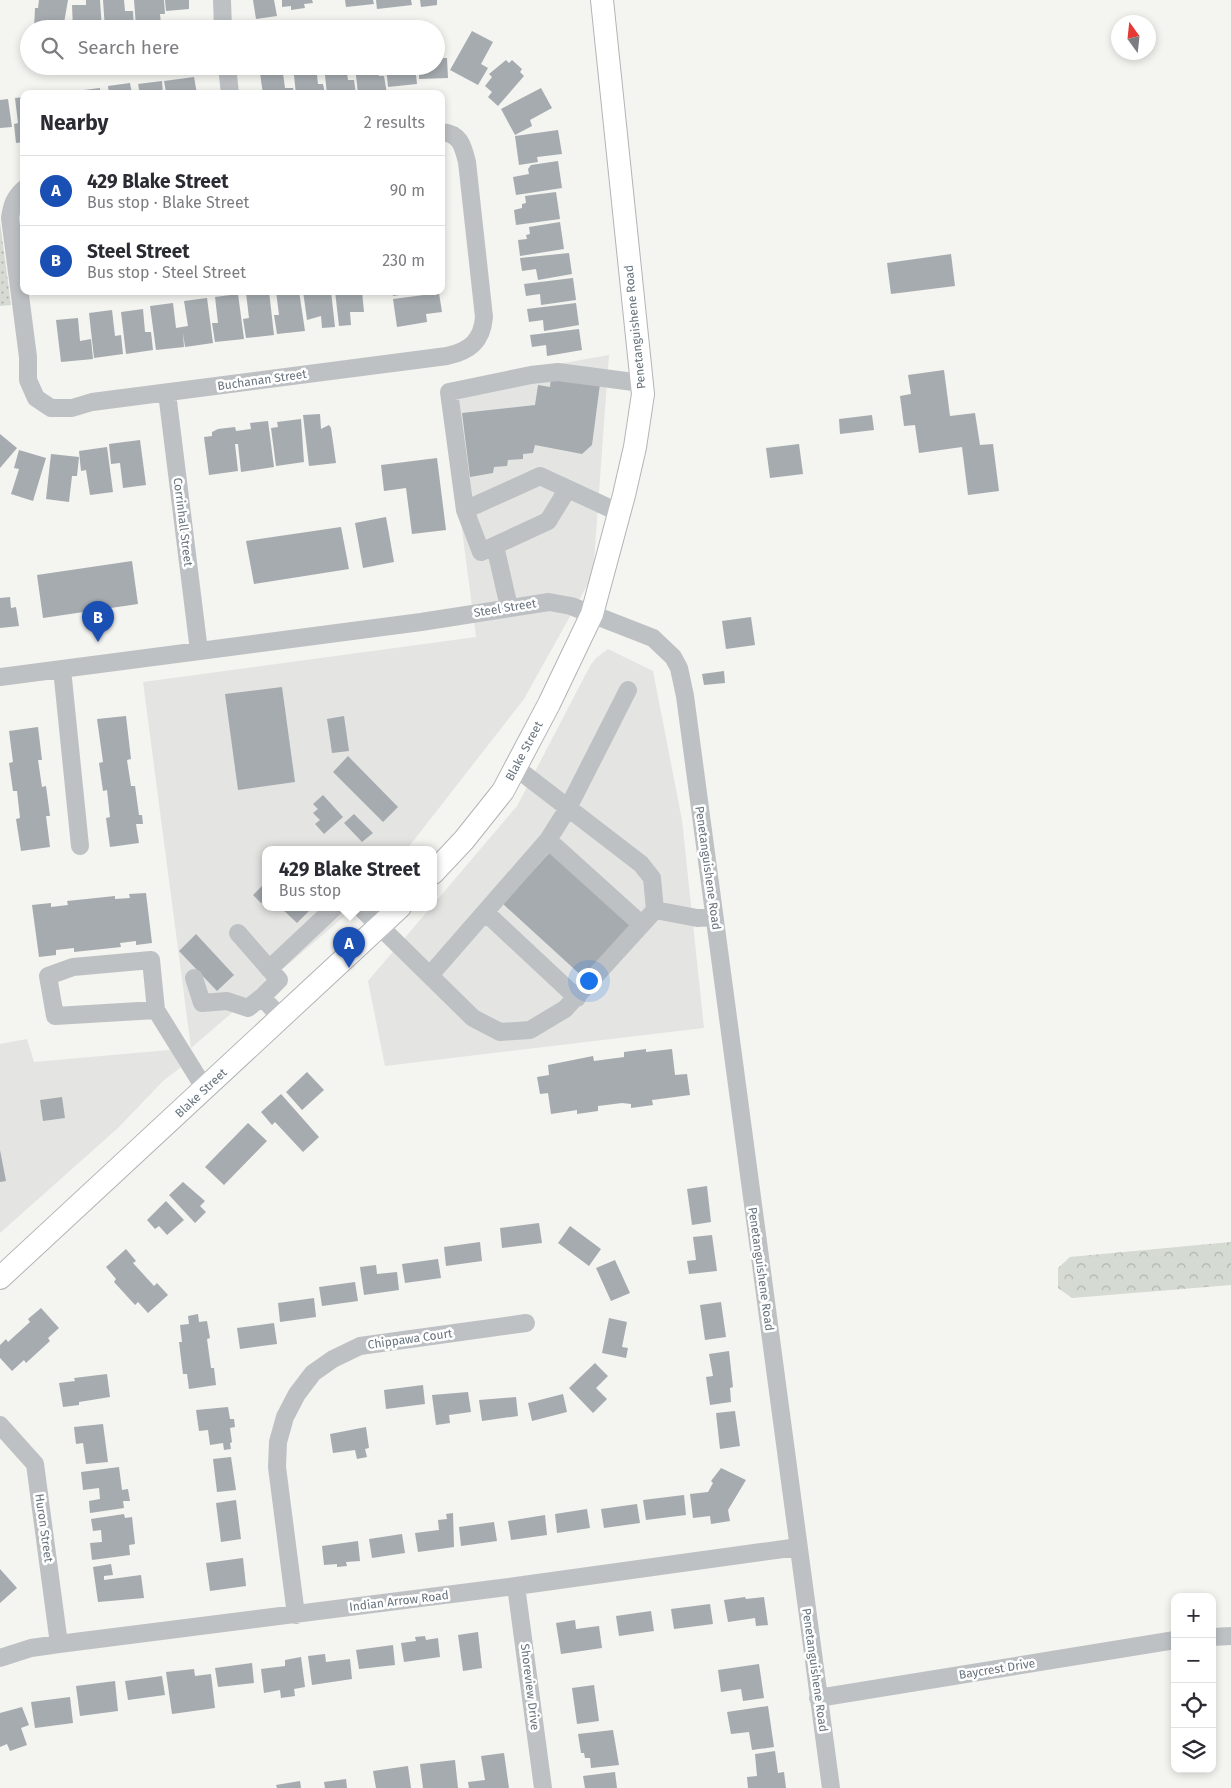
<!DOCTYPE html>
<html lang="en">
<head>
<meta charset="utf-8">
<style>
	:root { --surface:#fff; --page:#f2f2f3; --text:#2b2b33; --muted:#7c7c81; --line:#e1e1e2; --accent:#111827 }
	body { margin:0; font-family:"Fira Sans",sans-serif; background:var(--page); color:var(--text) }
	.controls { position:absolute; right:15px; bottom:15px; display:grid; overflow:hidden; border-radius:10px; box-shadow:0 2px 8px #0003 }
	.controls button { width:45px; height:45px; display:grid; place-items:center; padding:0; border:0; border-bottom:1px solid var(--line); background:var(--surface); color:var(--text); font:25px sans-serif }
	.compass { position:absolute; left:1111px; top:15px; width:45px; height:45px; border-radius:50%; background:var(--surface); box-shadow:0 2px 8px #0003; rotate:345deg }
	.you { position:absolute; left:588px; top:980px; width:18px; height:18px; margin:-12px; border:4px solid #fff; border-radius:50%; background:#1a73e8; box-shadow:0 0 0 8px #1a73e833 }
	.badge { display:grid; place-items:center; width:32px; height:32px; border-radius:50%; background:var(--accent); color:#fff; font-size:16px; font-weight:700 }
	.pin { position:absolute; translate:-50% -41px; filter:drop-shadow(0 1px 2px #0008) }
	.pin::after { content:''; position:absolute; top:26px; width:18px; height:15px; background:inherit; clip-path:polygon(0 0,100% 0,50% 100%) }
	.popup { position:absolute; left:262px; top:846px; width:175px; height:65px; box-sizing:border-box; display:grid; place-content:center; border-radius:10px; background:var(--surface); filter:drop-shadow(0 1px 4px #0005); font-size:16px; white-space:nowrap; color:var(--muted) }
	.popup b { font-size:19px; color:var(--text) }
	.popup::after { content:''; position:absolute; left:50%; top:100%; margin-left:-10px; border:10px solid transparent; border-top-color:var(--surface) }
	.list { margin:0; padding:0; list-style:none }
	h2 { display:flex; justify-content:space-between; align-items:center; height:65px; margin:0; padding:0 20px; font-size:21px }
	h2 small { font-size:16px; font-weight:400; color:var(--muted) }
	.list li { display:grid; grid-template-columns:32px 1fr auto; gap:15px; align-items:center; box-sizing:border-box; height:70px; padding:0 20px; border-top:1px solid var(--line) }
	.list b { display:block; font-size:19px; white-space:nowrap }
	.list p { margin:0; font-size:16px; white-space:nowrap; color:var(--muted) }
	.list em { font-size:16px; font-style:normal; color:var(--muted) }
	.icon { flex:none; width:28px; height:28px; fill:none; stroke:currentColor; stroke-width:2; stroke-linecap:round; stroke-linejoin:round }
	.map { position:relative; flex:none; width:1231px; height:1788px; overflow:hidden }
	.search { position:absolute; background:var(--surface); box-shadow:0 2px 8px #0003; left:20px; top:20px; width:425px; height:55px; display:flex; align-items:center; gap:12px; box-sizing:border-box; padding:0 18px; border-radius:28px; color:var(--muted); font-size:19px }
	.panel { position:absolute; background:var(--surface); box-shadow:0 2px 8px #0003; left:20px; top:90px; width:425px; height:205px; border-radius:10px }
	.map>svg:first-child { display:block }
	.built { fill:#e4e5e3 }
	.forest { fill:url(#forest-crowns) }
	.park { fill:url(#park-dots) }
	.building { fill:#a5abaf }
	.lines { fill:none; stroke-linecap:round; stroke-linejoin:round }
	.major-casing { stroke:#b1b5b7; stroke-width:24 }
	.minor { stroke:#bec1c3; stroke-width:18 }
	.major { stroke:#fff; stroke-width:22 }
	.labels { text-anchor:middle; dominant-baseline:central; stroke-width:5; stroke-linejoin:round; paint-order:stroke }
	.street-label { font-size:12px; fill:#67737d; stroke:#fff }
</style>
</head>
<body>
<div class="map">
<svg width="1231" height="1788" viewBox="0 0 1231 1788">
	<defs>
		<pattern id="forest-crowns" width="20" height="18" patternUnits="userSpaceOnUse" patternTransform="scale(1.25)"><rect width="20" height="18" fill="#d5dad2"/><path d="M2 6a3 3 0 1 1 6 0M12 15a3 3 0 1 1 6 0" fill="none" stroke="#b1b5b0"/></pattern>
		<pattern id="park-dots" width="8" height="8" patternUnits="userSpaceOnUse" patternTransform="scale(1.25)"><rect width="8" height="8" fill="#d5dad2"/><path d="M2 2h.1M6 6h.1" fill="none" stroke="#b1b5b0" stroke-width="1.8" stroke-linecap="round"/></pattern>
	</defs>
	<rect width="100%" height="100%" fill="#f4f4f0"/>
	<path class="built" d="M609 355 593 575 524 699 407 849H265V907H355L191 1048 180 1068 164 1080 118 1128 0 1233V1044L27 1039 34 1062 191 1048 143 682 476 637 443 384Z
		M608 649 653 671 682 820 704 1028 385 1066 368 981 517 806 590 666 596 658Z"/>
	<path class="forest" d="M1231 1242V1285L1072 1298 1058 1288V1268L1070 1257Z"/>
	<path class="park" d="M0 222 11 305 0 306Z"/>
	<path class="building" d="M39 0H68L63 29H34L35 8H38Z
		M86 0H100L102 29H73L72 5H86Z
		M103 0H124L125 11H133L134 29H105Z
		M134 0H164L165 14H160L161 24 136 26Z
		M165 0H189V9L166 11Z
		M253 0H274L277 16 256 19Z
		M282 0H312L313 3 304 4 305 8 291 10V6L282 7Z
		M345 0H373L374 4 346 7Z
		M376 0H411L412 5 377 9Z
		M420 0H437V5L421 7Z
		M472 31 493 42 481 64 488 68 478 85 450 70Z
		M436 37H441L442 58H447L448 78 419 79V66H436Z
		M506 60 509 63 512 60 522 69 520 72 524 76 498 106 488 97 492 92 485 86 492 77 489 74Z
		M259 66H282L285 88H293L294 94H263Z
		M293 66H316L318 84H323L325 94H296Z
		M324 66H346L348 80H354L356 94H327Z
		M355 66H377L379 76H384L387 94H358Z
		M386 66H415L417 84 388 87Z
		M194 77 197 94 166 92 164 81Z
		M162 81 163 94H140L138 84Z
		M130 83 132 94H109L108 86Z
		M100 88V94H77L76 91Z
		M541 88 552 108 530 120 532 126 515 135 501 109Z
		M24 97V142L16 143 14 124 18 123 15 98Z
		M8 99 12 127 0 128V100Z
		M558 130 562 154 537 157 538 162 519 165 515 136Z
		M558 161 562 188 516 195 513 177 529 174 528 169 531 165Z
		M556 192 560 219 516 225 514 210 522 208V204L526 203 525 196Z
		M560 222 564 249 520 256 518 240 527 239 526 235 530 234 529 227Z
		M569 253 572 274 538 280 536 269 522 271 520 258Z
		M951 254 955 286 891 294 887 263Z
		M573 278 576 300 541 305 540 294 526 296 524 284Z
		M269 291 274 335 246 338 243 319 249 318 246 293Z
		M276 291H299L305 331 277 334 274 315H279Z
		M303 291H331L335 327 322 328 321 316 307 320Z
		M335 291H362L364 312H350L351 325 339 326Z
		M393 291H418V292L393 296Z
		M439 293 442 312 426 314 427 322 397 327 393 299Z
		M238 294 244 339 215 342 212 323H218L215 297Z
		M207 298 213 343 185 347 183 333 184 347 156 350 150 306 173 303 176 328 188 326 184 301Z
		M576 303 579 325 544 331 543 320 529 322 527 309Z
		M143 309 145 332H151L153 350 126 354 121 312Z
		M112 310 115 336 121 335 123 354 94 358 89 313Z
		M78 318 80 341 91 339 93 359 61 362 56 320Z
		M579 329 582 350 547 356 546 345 532 347 530 335Z
		M944 370 950 416 975 413 980 445 993 444 999 491 968 495 962 447 919 453 915 425 904 426 900 396 911 394 908 375Z
		M551 376 600 384 592 445 582 454 535 445 533 453 523 454V459L508 460 507 466 494 467 493 473 470 477 462 413 535 405 538 385 550 387Z
		M320 414 321 429 329 425 331 428 336 463 309 466 303 415Z
		M872 415 874 430 840 434 839 419Z
		M301 419 304 462 276 466 271 428 278 427 277 422Z
		M268 421 274 467 241 472 238 444H235L238 471 209 475 204 437 212 436V432L218 429 235 427 236 431 251 429 250 423Z
		M0 434 17 448 0 468Z
		M140 440 146 485 123 488 120 463 111 464 109 444Z
		M799 444 803 474 770 478 766 448Z
		M107 447 113 492 90 495 86 470 81 471 79 451Z
		M19 450 46 458 33 501 11 494 19 469 14 468Z
		M51 454 79 457 77 476H72L69 502 46 499Z
		M437 458 446 530 412 534 406 488 384 491 381 465Z
		M386 517 394 562 363 568 355 523Z
		M341 527 349 569 254 584 246 541Z
		M132 561 138 604 43 618 37 575Z
		M10 597 11 608 16 607 19 626 0 628V598Z
		M751 617 755 645 726 649 722 621Z
		M724 671 725 683 704 685 702 674Z
		M282 687 295 782 238 790 225 694Z
		M126 716 131 759 127 760 131 786H135L139 815H142L143 824H136L139 843 110 847 106 818 110 817 107 790 103 791 99 763 103 762 97 719Z
		M344 716 349 751 332 753 327 719Z
		M38 727 42 760H38L42 787 46 786 50 816H46L50 847 21 851 16 819 20 818 17 791H13L9 763 13 762 9 731Z
		M348 756 398 807 383 822 333 772Z
		M323 795 343 817 324 834 315 824 320 820 313 813 318 809 313 804Z
		M354 814 373 833 362 842 344 823Z
		M550 852 631 926 584 978 503 904Z
		M265 883V900L261 903 253 895Z
		M146 893 152 943 136 945V941L120 943 121 947 74 952V948L56 950V955L39 957 32 905 51 903V907L68 905 67 901 115 896V899L130 898 129 894Z
		M280 907H313L297 923Z
		M196 934 234 975 217 991 179 951Z
		M646 1049V1052L672 1049 675 1075 687 1074 690 1095 652 1100 653 1105 631 1108V1104L622 1103 598 1106V1111L577 1114V1110L551 1114 548 1093 540 1094 537 1077 549 1075 548 1065 593 1056 594 1061 624 1057V1052Z
		M307 1072 324 1090 302 1110 286 1092Z
		M281 1094 319 1137 303 1152 275 1122 272 1125 261 1112Z
		M62 1097 65 1118 43 1121 40 1100Z
		M248 1123 267 1141 224 1185 205 1167Z
		M0 1150 6 1181 0 1182Z
		M183 1182 205 1201 200 1206 206 1212 195 1223 169 1195Z
		M707 1186 711 1222 692 1225 687 1189Z
		M166 1201 184 1220 167 1235 159 1226 155 1229 147 1220Z
		M539 1223 542 1243 502 1248 500 1228Z
		M570 1226 601 1249 589 1266 558 1243Z
		M712 1235 717 1271 689 1274 687 1261 696 1260 693 1237Z
		M480 1242 482 1261 446 1266 444 1247Z
		M126 1249 136 1261 133 1263 154 1286 157 1283 168 1295 148 1313 138 1302 135 1305 114 1282 116 1279 106 1267Z
		M438 1259 441 1278 405 1283 402 1264Z
		M615 1260 630 1293 611 1301 596 1268Z
		M376 1265 377 1274 397 1272 399 1290 364 1295 360 1267Z
		M355 1282 358 1301 322 1306 319 1287Z
		M314 1298 316 1317 280 1322 278 1303Z
		M721 1302 726 1337 705 1340 700 1305Z
		M41 1308 59 1328 48 1338 50 1341 26 1363 24 1360 12 1371 0 1358V1345L6 1339 8 1342 30 1322 28 1319Z
		M198 1314 199 1322 207 1321 210 1338 207 1339 211 1368H214L216 1385 189 1389 187 1374H183L179 1342H182L180 1325 189 1324 188 1316Z
		M609 1318 627 1322 622 1347 628 1348 626 1358 602 1353Z
		M274 1323 277 1344 240 1349 237 1328Z
		M729 1351 733 1387 730 1388 731 1402 710 1405 706 1377 713 1376 709 1354Z
		M595 1363 608 1376 596 1388 607 1399 593 1413 569 1388Z
		M107 1374 110 1397 79 1402V1405L63 1407 59 1383 75 1381 74 1378Z
		M423 1385 425 1404 386 1409 384 1390Z
		M468 1392 471 1412 449 1415 450 1423 436 1425 432 1395Z
		M563 1394 567 1412 532 1421 528 1403Z
		M516 1397 518 1416 482 1421 479 1400Z
		M228 1407 230 1419H234L235 1427 230 1428 232 1442 230 1443 231 1449 224 1450 223 1443 210 1445 208 1430 199 1431 196 1410Z
		M735 1411 740 1446 720 1449 716 1413Z
		M103 1424 108 1462 86 1464 83 1443 76 1444 74 1427Z
		M366 1427 369 1448 365 1449 367 1457 357 1459 355 1450 333 1453 330 1434Z
		M231 1457 236 1490 217 1492 213 1459Z
		M119 1467 122 1490 128 1489 130 1501H123L124 1508 90 1513 89 1501 100 1499 99 1488 83 1490 81 1472Z
		M721 1468 746 1480 728 1510 730 1521 711 1524 710 1516 693 1518 690 1494 708 1492 713 1483 711 1481Z
		M684 1495 686 1515 646 1520 643 1500Z
		M236 1500 241 1539 221 1542 216 1503Z
		M637 1504 640 1523 604 1528 601 1509Z
		M587 1509 590 1528 557 1533 555 1514Z
		M453 1513 454 1547 418 1552 415 1533 439 1530 438 1520 447 1519 446 1514Z
		M124 1514 125 1518 132 1517 135 1544 129 1545 130 1555 92 1560 90 1543 102 1542 101 1530 93 1531 91 1519Z
		M545 1515 547 1535 511 1540 508 1521Z
		M494 1522 497 1541 461 1546 459 1527Z
		M402 1534 405 1553 372 1558 369 1539Z
		M358 1541 360 1561 346 1562 347 1566 337 1567V1564L324 1565 322 1546Z
		M243 1558 246 1586 210 1591 206 1563Z
		M111 1564 113 1575 104 1576V1580L141 1575 144 1598 98 1602 93 1567Z
		M0 1569 17 1588 0 1603Z
		M745 1597 746 1599 764 1597 768 1625 756 1626 755 1618 728 1622 724 1600Z
		M710 1604 713 1624 674 1629 671 1609Z
		M651 1611 654 1631 619 1636 616 1616Z
		M575 1620 576 1629 599 1626 602 1648 561 1654 556 1623Z
		M478 1632 482 1668 463 1671 458 1635Z
		M425 1636 426 1640 438 1638 440 1657 404 1662 401 1643 416 1641 415 1637Z
		M393 1645 395 1665 359 1669 356 1650Z
		M325 1654 326 1662 350 1659 352 1679 312 1685 308 1656Z
		M301 1657 305 1687 294 1689 295 1696 281 1698 280 1690 264 1693 261 1669 285 1666V1660Z
		M252 1663 254 1683 218 1687 215 1668Z
		M759 1664 764 1698 743 1701 741 1689 721 1692 718 1670Z
		M194 1669 195 1676 211 1674 215 1708 172 1714 166 1672Z
		M162 1676 165 1695 128 1700 125 1681Z
		M115 1681 118 1711 80 1716 76 1686Z
		M594 1685 599 1721 577 1724 572 1688Z
		M70 1697 73 1723 35 1728 31 1702Z
		M768 1706 774 1747 752 1750 749 1732 731 1734 727 1712Z
		M22 1707 29 1725 21 1728 27 1745 10 1751 7 1744 0 1747V1713Z
		M613 1730 619 1765 591 1768 590 1758H585L584 1753H581L578 1734Z
		M775 1751 778 1773 784 1772 786 1788H748L747 1777 757 1776 755 1754Z
		M504 1753 509 1788H469L468 1782 485 1780 481 1756Z
		M455 1760 458 1788H423L420 1764Z
		M408 1766 411 1788H376L373 1771Z
		M615 1772 617 1788H585L583 1776Z
		M346 1779 347 1788H325L324 1782Z
		M300 1781 301 1788H277L276 1785Z"/>
	<g class="lines">
		<defs>
			<path id="major" d="M433 873 464 840 503 791 549 704 592 614 624 495 635 447 643 394 602 0
				M0 1278 400 907"/>
		</defs>
		<use href="#major" class="major-casing"/>
		<path class="minor" d="M222 0 223 29
			M227 66 230 94
			M24 189C14 198 12 205 10 218L28 357V380L36 398 51 408H72L92 402 447 356C470 351 482 341 484 317L467 162C463 146 460 133 441 132
			M167 393 199 651
			M465 510 481 552 548 521 567 490
			M620 513 540 476 465 510 449 392 531 375 558 372 641 383
			M495 546 509 607
			M62 669 80 846
			M0 677 421 622 549 602 571 606 653 638 673 657 679 668 685 696 831 1788
			M515 767 641 864 652 878 655 910
			M548 840 641 924
			M360 907 473 1018 500 1032 530 1030 565 1009 655 910 697 918 714 917
			M485 912 577 998
			M238 933 279 980 262 997
			M269 969 335 907
			M431 974 548 840 568 808 628 690
			M194 978 202 1003 227 1001 248 1008 262 997 281 1018
			M156 1010 151 960 73 967 48 976 55 1016 156 1010 205 1089
			M0 1425 35 1464 59 1644
			M516 1586 543 1788
			M296 1615 277 1467 278 1442 285 1417 297 1394 313 1373 333 1359 360 1346 526 1323
			M1212 1637 1231 1636
			M0 1658 31 1648 59 1644 516 1586 798 1547
			M818 1698 1175 1640"/>
		<use href="#major" class="major"/>
	</g>
	<g class="labels">
		<g class="street-label">
			<text transform="translate(635 327) rotate(-96)">Penetanguishene Road</text>
			<text transform="translate(262 380) rotate(-8)">Buchanan Street</text>
			<text transform="translate(183 522) rotate(83)">Corrinhall Street</text>
			<text transform="translate(505 608) rotate(-9)">Steel Street</text>
			<text transform="translate(524 751) rotate(-62)">Blake Street</text>
			<text transform="translate(708 868) rotate(82)">Penetanguishene Road</text>
			<text transform="translate(201 1093) rotate(-43)">Blake Street</text>
			<text transform="translate(761 1269) rotate(82)">Penetanguishene Road</text>
			<text transform="translate(410 1339) rotate(-8)">Chippawa Court</text>
			<text transform="translate(44 1528) rotate(82)">Huron Street</text>
			<text transform="translate(399 1601) rotate(-7)">Indian Arrow Road</text>
			<text transform="translate(997 1669) rotate(-9)">Baycrest Drive</text>
			<text transform="translate(815 1670) rotate(82)">Penetanguishene Road</text>
			<text transform="translate(530 1687) rotate(83)">Shoreview Drive</text>
		</g>
	</g>
</svg>
<div class="controls">
<button>+</button>
<button>−</button>
<button><svg class="icon" aria-label="locate" viewBox="0 0 24 24"><circle cx="12" cy="12" r="6"/><path d="M12 2v4M12 18v4M2 12h4M18 12h4"/></svg></button>
<button><svg class="icon" aria-label="layers" viewBox="0 0 24 24"><path d="M12 4l9 5-9 5-9-5zM3 14l9 5 9-5"/></svg></button>
</div>
<svg class="compass" viewBox="-18 -18 36 36"><path d="M0-13l5 13h-10z" fill="#e53935"/><path d="M0 13l5-13h-10z" fill="#7c7c81"/></svg>
<div class="you"></div>
<div class="pin badge" style="left:349px;top:968px;background:#1a4fb4">A</div>
<div class="popup"><b>429 Blake Street</b>Bus stop</div>
<div class="pin badge" style="left:98px;top:642px;background:#1a4fb4">B</div>
<div class="search"><svg class="icon" aria-label="search" viewBox="0 0 24 24"><circle cx="10" cy="10" r="6"/><path d="M15 15l6 6"/></svg>Search here</div>
<section class="panel">
<h2>Nearby<small>2 results</small></h2>
<ul class="list">
<li><span class="badge" style="background:#1a4fb4">A</span><div><b>429 Blake Street</b><p>Bus stop · Blake Street</p></div><em>90 m</em></li>
<li><span class="badge" style="background:#1a4fb4">B</span><div><b>Steel Street</b><p>Bus stop · Steel Street</p></div><em>230 m</em></li>
</ul>
</section>
</div>
</body>
</html>
